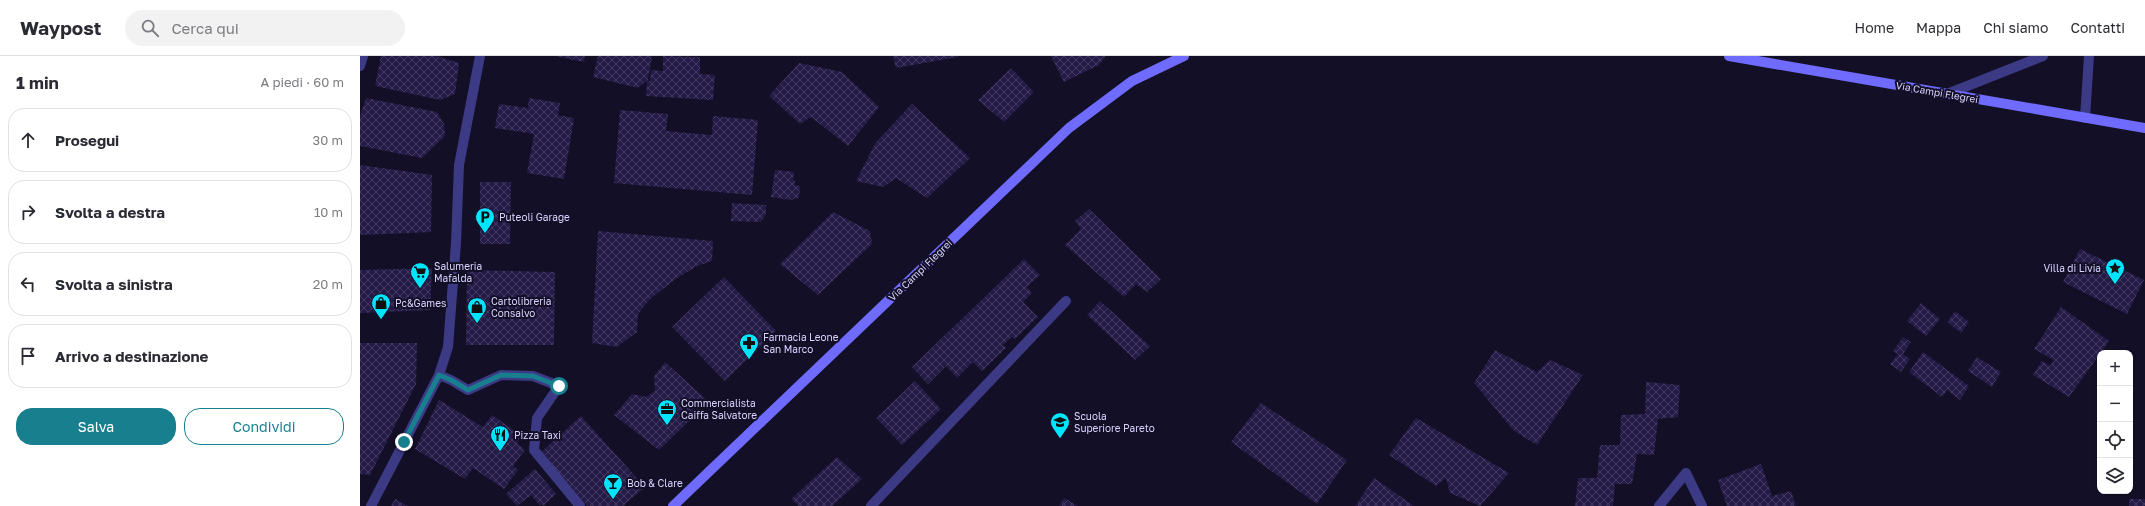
<!DOCTYPE html>
<html lang="it">
<head>
<meta charset="utf-8">
<style>
	:root { --surface:#fff; --page:#f2f2f3; --text:#2b2b33; --muted:#7c7c81; --line:#e1e1e2; --accent:#187f8f }
	body { margin:0; font-family:"Golos Text",sans-serif; background:var(--page); color:var(--text) }
	.controls { position:absolute; right:12px; bottom:12px; display:grid; overflow:hidden; border-radius:8px; box-shadow:0 1px 3px #0004 }
	.controls button { width:36px; height:36px; display:grid; place-items:center; padding:0; border:0; border-bottom:1px solid var(--line); background:var(--surface); color:var(--text); font:20px sans-serif }
	.stop { position:absolute; width:12px; height:12px; margin:-9px; border:3px solid #187f8f; border-radius:50%; background:#fff }
	.stop.end { background:#187f8f; border-color:#fff; box-shadow:0 1px 4px #0008 }
	.list { margin:0; padding:0; list-style:none }
	h2 { display:flex; justify-content:space-between; align-items:center; height:52px; margin:0; padding:0 16px; font-size:17px }
	h2 small { font-size:13px; font-weight:400; color:var(--muted) }
	.list li { display:grid; grid-template-columns:26px 1fr auto; gap:12px; align-items:center; box-sizing:border-box; height:64px; margin:0 8px 8px; padding:0 8px; border:1px solid var(--line); border-radius:16px }
	.list b { display:block; font-size:15px; white-space:nowrap }
	.list em { font-size:13px; font-style:normal; color:var(--muted) }
	.actions { display:flex; gap:8px; padding:12px 16px }
	.actions a { flex:1; padding:9px 0; border:1px solid var(--accent); border-radius:16px; text-align:center; font-size:14px; color:var(--accent) }
	.actions .main { background:var(--accent); color:#fff }
	.icon { flex:none; width:22px; height:22px; fill:none; stroke:currentColor; stroke-width:2; stroke-linecap:round; stroke-linejoin:round }
	.map { position:relative; flex:none; width:1785px; height:450px; overflow:hidden }
	header { display:flex; align-items:center; gap:24px; box-sizing:border-box; height:56px; padding:0 20px; background:var(--surface); border-bottom:1px solid var(--line) }
	header strong { font-size:19px }
	nav { display:flex; gap:22px; margin-inline-start:auto; font-size:14px }
	.search { width:280px; height:36px; background:var(--page); display:flex; align-items:center; gap:10px; box-sizing:border-box; padding:0 14px; border-radius:22px; color:var(--muted); font-size:15px }
	main { display:flex }
	aside { flex:1; background:var(--surface) }
	.map>svg:first-child { display:block }
	.building { fill:url(#building-cross-hatch) }
	.lines { fill:none; stroke-linecap:round; stroke-linejoin:round }
	.street { stroke:#3d3a85; stroke-width:10 }
	.secondary { stroke:#6f6bff; stroke-width:10 }
	.route { stroke:#187f8f; stroke-width:5 }
	.labels { text-anchor:middle; dominant-baseline:central; stroke-width:4; stroke-linejoin:round; paint-order:stroke }
	.street-label { font-size:10px; fill:#d9d4ff; stroke:#130f26 }
	.poi-label { font-size:10px; fill:#d9d4ff; stroke:#130f26; text-anchor:start }
</style>
</head>
<body>
<header>
<strong>Waypost</strong>
<div class="search"><svg class="icon" aria-label="search" viewBox="0 0 24 24"><circle cx="10" cy="10" r="6"/><path d="M15 15l6 6"/></svg>Cerca qui</div>
<nav><a>Home</a><a>Mappa</a><a>Chi siamo</a><a>Contatti</a></nav>
</header>
<main>
<aside>
<h2>1 min<small>A piedi · 60 m</small></h2>
<ul class="list">
<li><svg class="icon" aria-label="ahead" viewBox="0 0 24 24"><path d="M12 20V5M6 11l6-6 6 6"/></svg><div><b>Prosegui</b></div><em>30 m</em></li>
<li><svg class="icon" aria-label="right" viewBox="0 0 24 24"><path d="M7 20v-9h11M14 6l5 5-5 5"/></svg><div><b>Svolta a destra</b></div><em>10 m</em></li>
<li><svg class="icon" aria-label="left" viewBox="0 0 24 24"><path d="M17 20v-9H6M10 6l-5 5 5 5"/></svg><div><b>Svolta a sinistra</b></div><em>20 m</em></li>
<li><svg class="icon" aria-label="arrive" viewBox="0 0 24 24"><path d="M6 21V4h12l-3 4 3 4H6"/></svg><div><b>Arrivo a destinazione</b></div></li>
</ul>
<div class="actions"><a class="main">Salva</a><a>Condividi</a></div>
</aside>
<div class="map">
<svg width="1785" height="450" viewBox="0 0 1785 450">
	<defs>
		<pattern id="building-cross-hatch" width="8" height="8" patternUnits="userSpaceOnUse"><rect width="8" height="8" fill="#241b47"/><path d="M0 0l8 8M0 8l8-8" fill="none" stroke="#433b63"/></pattern>
	</defs>
	<rect width="100%" height="100%" fill="#130f26"/>
	<path class="building" d="M21 0H77L99 7 95 38 80 44 15 30Z
		M195 0H225L224 6Z
		M238 0H292L288 24 278 32 233 21Z
		M303 0 340 1V18L355 19 353 44 286 40 287 25H290L291 14 303 15Z
		M533 0H598V1L536 12Z
		M691 0H746L739 9 704 26Z
		M439 7 482 16 519 51 488 90 451 61 440 68 409 40Z
		M651 12 674 36 644 66 618 44Z
		M6 42 77 56 84 68 85 80 62 102 0 90V60Z
		M169 42 200 47 198 59 214 62 204 123 167 117 174 78 135 72 139 48 168 52Z
		M552 48 610 102 567 142 536 122 523 131 496 125 516 86Z
		M260 54 308 58 306 75 352 79 353 60 398 64 392 139 254 127Z
		M0 109 72 119 71 176 0 179Z
		M415 114 434 116 433 124H435V129L440 130 439 142 430 144 411 141Z
		M120 126H151L150 188H120Z
		M372 147 406 149V158L401 166 371 165Z
		M729 153 801 223 787 236 776 228 764 241 705 189 721 173 715 165Z
		M473 156 510 175 512 188 458 239 420 208Z
		M238 175 353 185 352 205 337 210 317 222 290 243 278 258 277 276 257 291 232 287Z
		M1720 193 1784 224 1767 258 1703 226Z
		M664 203 680 219 667 231 672 237 663 246 678 261 655 283 652 281 643 289 646 292 622 315 613 306 597 322 586 310 568 328 552 311Z
		M72 212 70 254 0 257V214Z
		M107 214 195 216 194 289H106Z
		M364 221 416 275 365 325 312 271Z
		M740 245 790 290 775 304 727 259Z
		M1561 247 1580 263 1566 280 1547 265Z
		M1701 251 1749 285 1709 341 1673 319 1682 305 1690 310 1694 304 1674 293Z
		M1595 255 1609 266 1601 277 1587 266Z
		M1543 281 1551 286 1543 298 1550 303 1541 316 1530 308 1538 298 1533 295Z
		M0 287H57L56 328 10 419 0 418Z
		M1135 294 1177 316 1190 304 1223 319 1177 389 1153 374 1114 327Z
		M1563 296 1609 330 1600 344 1587 334 1582 341 1549 316Z
		M1617 301 1641 316 1632 331 1608 315Z
		M305 306 349 346 299 394 254 359 272 338 286 341 295 335 294 320Z
		M555 325 581 353 542 389 516 362Z
		M1286 326 1320 329 1318 361 1298 363 1294 399 1277 398 1272 428H1255L1253 450H1215L1218 422H1237L1240 389H1260L1261 359 1285 358Z
		M79 344 123 371 132 359 161 379 157 387 165 394 153 410 158 414 144 433 113 412 105 423 55 393Z
		M901 347 987 404 957 448 871 386Z
		M221 360 285 431 263 450H227L180 397Z
		M1056 362 1149 417 1120 450 1090 437 1086 422 1076 430 1029 399Z
		M477 401 502 423 472 450H439L431 443Z
		M1401 408 1412 440 1431 435 1436 450H1367L1358 424Z
		M175 413 196 438 183 450 182 448 180 450 171 439 157 450 146 438Z
		M1014 422 1054 450H995Z
		M704 442 718 450H699Z
		M35 443 48 450H31Z
		M1769 443H1785V450H1769Z"/>
	<g class="lines">
		<path class="street" d="M0 10 3 0
			M1587 38 1683 0
			M1725 62 1729 0
			M79 319 91 324 108 334 141 319 173 320 199 330 177 362 174 394 220 450
			M11 450 79 319 88 291 96 187 99 109 120 0
			M511 450 706 245
			M1299 450 1326 417 1342 450"/>
		<path class="secondary" d="M1369 0 1785 72
			M313 450 709 72 772 25 824 0"/>
	</g>
	<g class="lines">
		<path class="route" d="M44 386 79 319 91 324 108 334 141 319 173 320 199 330"/>
	</g>
	<defs>
		<symbol id="parking-pin" viewBox="-11 -11 22 30"><path d="M0 17L-7.5 6A9.5 9.5 0 1 1 7.5 6Z" fill="#00e5ff" stroke="#130f26"/><path d="M-3.5-5.5H1a3.5 3.5 0 0 1 0 7H-1V5.5H-3.5ZM-1-3.4V-.6H.8a1.4 1.4 0 0 0 0-2.8Z" fill="#111"/></symbol>
		<symbol id="sight-pin" viewBox="-11 -11 22 30"><path d="M0 17L-7.5 6A9.5 9.5 0 1 1 7.5 6Z" fill="#00e5ff" stroke="#130f26"/><path d="M0-6L1.8-2.2L6-1.7L2.9 1.2L3.7 5.4L0 3.3L-3.7 5.4L-2.9 1.2L-6-1.7L-1.8-2.2Z" fill="#111"/></symbol>
		<symbol id="supermarket-pin" viewBox="-11 -11 22 30"><path d="M0 17L-7.5 6A9.5 9.5 0 1 1 7.5 6Z" fill="#00e5ff" stroke="#130f26"/><path d="M-6-5.5h2.5l.6 2H6L4.5 2H-2.5L-4.4-4H-6ZM-1.5 3.2a1.3 1.3 0 1 0 .1 0ZM3 3.2a1.3 1.3 0 1 0 .1 0Z" fill="#111"/></symbol>
		<symbol id="shop-pin" viewBox="-11 -11 22 30"><path d="M0 17L-7.5 6A9.5 9.5 0 1 1 7.5 6Z" fill="#00e5ff" stroke="#130f26"/><path d="M-5-2.5h2.3a2.7 3.5 0 0 1 5.4 0H5L5.5 6h-11ZM-1.5-2.5h3a1.5 2.3 0 0 0-3 0Z" fill="#111"/></symbol>
		<symbol id="pharmacy-pin" viewBox="-11 -11 22 30"><path d="M0 17L-7.5 6A9.5 9.5 0 1 1 7.5 6Z" fill="#00e5ff" stroke="#130f26"/><path d="M-2-6h4v4h4v4h-4v4h-4v-4h-4v-4h4Z" fill="#111"/></symbol>
		<symbol id="office-pin" viewBox="-11 -11 22 30"><path d="M0 17L-7.5 6A9.5 9.5 0 1 1 7.5 6Z" fill="#00e5ff" stroke="#130f26"/><path d="M-6-3h4V-5.5h4V-3h4V5H-6ZM-1-4.5V-3h2v-1.5ZM-6 0V1H6V0Z" fill="#111"/></symbol>
		<symbol id="school-pin" viewBox="-11 -11 22 30"><path d="M0 17L-7.5 6A9.5 9.5 0 1 1 7.5 6Z" fill="#00e5ff" stroke="#130f26"/><path d="M0-5L7-2L0 1L-7-2ZM-4 1L0 2.5L4 1V4Q0 6-4 4Z" fill="#111"/></symbol>
		<symbol id="restaurant-pin" viewBox="-11 -11 22 30"><path d="M0 17L-7.5 6A9.5 9.5 0 1 1 7.5 6Z" fill="#00e5ff" stroke="#130f26"/><path d="M-5-6h1v4h1v-4h1v4h1v-4h1v5L-1.5 .5V6h-2V.5L-5-1ZM5-6V6H3V1.5H1.5Q1.5-4 5-6Z" fill="#111"/></symbol>
		<symbol id="bar-pin" viewBox="-11 -11 22 30"><path d="M0 17L-7.5 6A9.5 9.5 0 1 1 7.5 6Z" fill="#00e5ff" stroke="#130f26"/><path d="M-6-5H6L.8 .8V4.5H3.5V6h-7V4.5H-.8V.8Z" fill="#111"/></symbol>
	</defs>
	<g fill-rule="evenodd">
		<use href="#parking-pin" x="114" y="150" width="22" height="30"/>
		<use href="#sight-pin" x="1744" y="201" width="22" height="30"/>
		<use href="#supermarket-pin" x="49" y="205" width="22" height="30"/>
		<use href="#shop-pin" x="10" y="236" width="22" height="30"/>
		<use href="#shop-pin" x="106" y="240" width="22" height="30"/>
		<use href="#pharmacy-pin" x="378" y="276" width="22" height="30"/>
		<use href="#office-pin" x="296" y="342" width="22" height="30"/>
		<use href="#school-pin" x="689" y="355" width="22" height="30"/>
		<use href="#restaurant-pin" x="129" y="368" width="22" height="30"/>
		<use href="#bar-pin" x="242" y="416" width="22" height="30"/>
	</g>
	<g class="labels">
		<g class="street-label">
			<text transform="translate(1577 36) rotate(10)">Via Campi Flegrei</text>
			<text transform="translate(560 214) rotate(-44)">Via Campi Flegrei</text>
		</g>
		<g class="poi-label">
			<text x="139" y="161">Puteoli Garage</text>
			<text x="74" y="210">Salumeria<tspan x="74" dy="12">Mafalda</tspan></text>
			<text x="1741" y="212" text-anchor="end">Villa di Livia</text>
			<text x="131" y="245">Cartolibreria<tspan x="131" dy="12">Consalvo</tspan></text>
			<text x="35" y="247">Pc&amp;Games</text>
			<text x="403" y="281">Farmacia Leone<tspan x="403" dy="12">San Marco</tspan></text>
			<text x="321" y="347">Commercialista<tspan x="321" dy="12">Caiffa Salvatore</tspan></text>
			<text x="714" y="360">Scuola<tspan x="714" dy="12">Superiore Pareto</tspan></text>
			<text x="154" y="379">Pizza Taxi</text>
			<text x="267" y="427">Bob &amp; Clare</text>
		</g>
	</g>
</svg>
<div class="controls">
<button>+</button>
<button>−</button>
<button><svg class="icon" aria-label="locate" viewBox="0 0 24 24"><circle cx="12" cy="12" r="6"/><path d="M12 2v4M12 18v4M2 12h4M18 12h4"/></svg></button>
<button><svg class="icon" aria-label="layers" viewBox="0 0 24 24"><path d="M12 4l9 5-9 5-9-5zM3 14l9 5 9-5"/></svg></button>
</div>
<div class="stop" style="left:199px;top:330px"></div>
<div class="stop end" style="left:44px;top:386px"></div>
</div>
</main>
</body>
</html>
